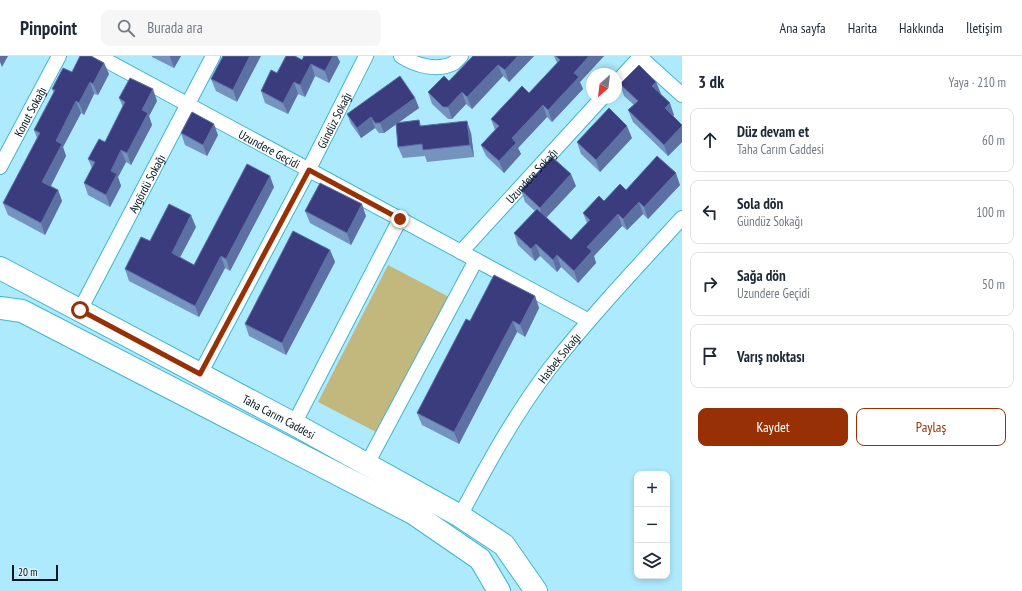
<!DOCTYPE html>
<html lang="tr">
<head>
<meta charset="utf-8">
<style>
	:root { --surface:#fff; --page:#f6f6f7; --text:#1f2937; --muted:#747a83; --line:#e0e1e3; --accent:#973105 }
	body { margin:0; font-family:"PT Sans Narrow",sans-serif; background:var(--page); color:var(--text) }
	.controls { position:absolute; right:12px; bottom:12px; display:grid; overflow:hidden; border-radius:8px; box-shadow:0 2px 6px #0003 }
	.controls button { width:36px; height:36px; display:grid; place-items:center; padding:0; border:0; border-bottom:1px solid var(--line); background:var(--surface); color:var(--text); font:20px sans-serif }
	.compass { position:absolute; left:586px; top:12px; width:36px; height:36px; border-radius:50%; background:var(--surface); box-shadow:0 2px 6px #0003; rotate:208deg }
	.scale { position:absolute; left:12px; bottom:10px; width:46px; box-sizing:border-box; padding-left:4px; border:2px solid #01161d; border-top:0; font-size:11px; line-height:14px; white-space:nowrap; color:#01161d; -webkit-text-stroke:3px #ddf0f6; paint-order:stroke }
	.stop { position:absolute; width:12px; height:12px; margin:-9px; border:3px solid #973105; border-radius:50%; background:#fff }
	.stop.end { background:#973105; border-color:#fff; box-shadow:0 1px 4px #0008 }
	.list { margin:0; padding:0; list-style:none }
	h2 { display:flex; justify-content:space-between; align-items:center; height:52px; margin:0; padding:0 16px; font-size:17px }
	h2 small { font-size:13px; font-weight:400; color:var(--muted) }
	.list li { display:grid; grid-template-columns:26px 1fr auto; gap:12px; align-items:center; box-sizing:border-box; height:64px; margin:0 8px 8px; padding:0 8px; border:1px solid var(--line); border-radius:8px }
	.list b { display:block; font-size:15px; white-space:nowrap }
	.list p { margin:0; font-size:13px; white-space:nowrap; color:var(--muted) }
	.list em { font-size:13px; font-style:normal; color:var(--muted) }
	.actions { display:flex; gap:8px; padding:12px 16px }
	.actions a { flex:1; padding:9px 0; border:1px solid var(--accent); border-radius:8px; text-align:center; font-size:14px; color:var(--accent) }
	.actions .main { background:var(--accent); color:#fff }
	.icon { flex:none; width:22px; height:22px; fill:none; stroke:currentColor; stroke-width:2; stroke-linecap:round; stroke-linejoin:round }
	.map { position:relative; flex:none; width:682px; height:535px; overflow:hidden }
	header { display:flex; align-items:center; gap:24px; box-sizing:border-box; height:56px; padding:0 20px; background:var(--surface); border-bottom:1px solid var(--line) }
	header strong { font-size:19px }
	nav { display:flex; gap:22px; margin-inline-start:auto; font-size:14px }
	.search { width:280px; height:36px; background:var(--page); display:flex; align-items:center; gap:10px; box-sizing:border-box; padding:0 14px; border-radius:8px; color:var(--muted); font-size:15px }
	main { display:flex }
	aside { flex:1; background:var(--surface) }
	.map>svg:first-child { display:block }
	.green { fill:#c2b77c }
	.lines { fill:none; stroke-linecap:round; stroke-linejoin:round }
	.street-casing { stroke:#42b4d2; stroke-width:16 }
	.primary-casing { stroke:#42b4d2; stroke-width:24 }
	.street { stroke:#fff; stroke-width:14 }
	.primary { stroke:#fff; stroke-width:22 }
	.wall { fill:#7493be }
	.shaded-wall { fill:#5d70a4 }
	.building { fill:#3a3c7e; stroke:#5d70a4 }
	.route { stroke:#973105; stroke-width:5 }
	.labels { text-anchor:middle; dominant-baseline:central; stroke-width:4; stroke-linejoin:round; paint-order:stroke }
	.street-label { font-size:12px; fill:#01161d; stroke:#ddf0f6 }
</style>
</head>
<body>
<header>
<strong>Pinpoint</strong>
<div class="search"><svg class="icon" aria-label="search" viewBox="0 0 24 24"><circle cx="10" cy="10" r="6"/><path d="M15 15l6 6"/></svg>Burada ara</div>
<nav><a>Ana sayfa</a><a>Harita</a><a>Hakkında</a><a>İletişim</a></nav>
</header>
<main>
<div class="map">
<svg width="682" height="535" viewBox="0 0 682 535">
	<rect width="100%" height="100%" fill="#aeeafd"/>
	<path class="green" d="M388 209 449 241 378 377 318 346Z"/>
	<g class="lines">
		<defs>
			<g id="street">
				<path id="s1" d="M98 0 589 265"/>
				<path d="M401 0C415 9 437 16 454 7 456 5 459 2 461 0"/>
				<path d="M639 0 682 39"/>
				<path d="M616 27 641 0"/>
				<path id="s2" d="M0 111 59 0"/>
				<path id="s3" d="M461 196 602 42"/>
				<path id="s4" d="M80 254 213 0"/>
				<path id="s5" d="M200 318 309 113 366 0"/>
				<path d="M294 368 400 163"/>
				<path d="M367 408 476 204"/>
				<path id="s6" d="M460 460C487 409 515 358 550 312 591 260 637 211 682 162"/>
			</g>
			<g id="primary">
				<path id="s7" d="M0 212 294 368 460 460 504 489 536 535"/>
				<path d="M0 252 22 255 413 457 480 503 499 535"/>
			</g>
		</defs>
		<use href="#street" class="street-casing"/>
		<use href="#primary" class="primary-casing"/>
		<use href="#street" class="street"/>
		<use href="#primary" class="primary"/>
	</g>
	<path class="wall" d="M152 0H181L174 12 152 1Z
		M223 0 237 46 216 35 211 23Z
		M304 0H337L340 6 329 27 315 20 305 41 298 38 288 58 265 47 261 35 277 17 302 4Z
		M473 0H534L509 26 503 20 472 53 466 48 452 63H448L432 48 428 36 449 25Z
		M554 0H604L580 26 583 33 552 66 547 61 518 92 521 98 504 117 486 100 481 89 495 74 491 63 529 37 557 7Z
		M104 7 109 18 98 39 94 38 84 59 81 57 63 91 66 100 51 130 58 134 62 145 45 179 8 159 3 147 37 82 34 74 54 37 52 33 72 16Z
		M656 26 661 38H660L674 59 673 60 682 69V86L668 100 633 66 628 54 634 49 624 40 620 28Z
		M119 42 157 45 149 60 152 69 131 109 126 106 118 121 121 130 110 151 88 139 84 127 92 112 88 103 105 86 123 51Z
		M415 42 419 52 399 66 419 64 421 70 471 77 474 101 427 106 425 100 403 102 398 91 396 68 384 77H379L375 72 361 82 351 68 347 58Z
		M181 77 218 79 207 100 185 89Z
		M632 82 600 116 581 98 577 86Z
		M680 129 648 163 643 158 627 174 622 170 594 200 596 207 578 227 561 211 557 216 540 200 535 205 518 189 514 177 535 155 525 146 521 134 576 130 546 162 571 184 587 167 583 157 626 134Z
		M274 131 230 215 225 212 199 261 129 225 125 213 150 185 196 171 180 201 194 209Z
		M305 155 366 160 351 189 310 167Z
		M330 194 335 206 286 299 249 280 245 268Z
		M535 240 539 252 525 281 517 276 459 388 422 369 417 357 470 265Z"/>
	<path class="shaded-wall" d="M0 0H8L2 11 0 6Z
		M170 0H181L174 12 170 1Z
		M250 0H261L237 46 233 34Z
		M333 0H337L340 6 329 27 325 15Z
		M518 0H534L509 26 505 14Z
		M589 0H604L580 26 583 33 552 66 548 54 574 17Z
		M104 7 109 18 98 39 93 28Z
		M311 8 315 20 305 41 300 29Z
		M498 9 503 20 472 53 467 41Z
		M90 26 94 38 84 59 79 47Z
		M294 26 298 38 288 58 283 47Z
		M656 26 661 38 656 42 652 30Z
		M153 33 157 45 149 60 152 69 131 109 127 97 142 54Z
		M462 36 466 48 452 63 448 51Z
		M415 42 419 52 384 77 380 67Z
		M76 45 81 57 63 91 66 100 47 137 42 126 56 85Z
		M670 47 674 59 669 64 665 52Z
		M543 49 547 61 518 92 521 98 504 117 499 105 512 82Z
		M371 61 375 72 361 82 357 72Z
		M467 65 471 77 474 101 470 89Z
		M214 68 218 79 207 100 203 89Z
		M627 70 632 82 600 116 596 104Z
		M682 70V86L668 100 664 89Z
		M121 94 126 106 118 121 121 130 110 151 106 139 111 115Z
		M676 117 680 129 648 163 644 151Z
		M571 118 576 130 544 164 540 152Z
		M270 120 274 131 230 215 226 203Z
		M58 134 62 145 45 179 41 167Z
		M639 146 643 158 627 174 623 163Z
		M362 148 366 160 351 189 347 177Z
		M618 158 622 170 594 200 596 207 578 227 574 215 587 191Z
		M191 159 196 171 176 209 172 197Z
		M536 188 540 200 535 205 531 193Z
		M330 194 335 206 286 299 282 287Z
		M557 199 561 211 557 216 553 204Z
		M221 200 225 212 199 261 195 250Z
		M535 240 539 252 525 281 520 269Z
		M513 265 517 276 459 388 454 376Z"/>
	<path class="building" d="M80 0H91L104 7 93 28 90 26 79 47 76 45 56 85 62 88 42 126 58 134 41 167 3 147 40 77 34 74 55 34 52 33 63 12 72 16Z
		M223 0H250L233 34 211 23Z
		M286 0H295L302 4 304 0H333L325 15 311 8 300 29 294 26 283 47 261 35 271 14 277 17Z
		M473 0H518L505 14 498 9 467 41 462 36 448 51H443L428 36 444 20 449 25Z
		M556 0H589L574 17 579 21 548 54 543 49 512 82 516 87 499 105 481 89 499 70 491 63 522 30 529 37 560 4Z
		M639 9 656 26 652 30 670 47 665 52 682 69V70L664 89 628 54 638 45 620 28Z
		M400 20 415 42 380 67H375L371 61 357 72 347 58Z
		M130 22 153 33 142 54 148 57 127 97 121 94 111 115 117 118 106 139 84 127 95 106 88 103 99 83 105 86 125 46 119 42Z
		M609 52 627 70 596 104 577 86Z
		M192 56 214 68 203 89 181 77Z
		M419 64 420 70 467 65 470 89 423 94 422 88 398 91 396 67Z
		M657 100 676 117 644 151 639 146 623 163 618 158 587 191 592 195 574 215 557 199 553 204 536 188 531 193 514 177 537 153 571 184 590 164 583 157 599 140 604 145 620 128 626 134Z
		M552 101 571 118 540 152 521 134Z
		M247 108 270 120 226 203 221 200 195 250 125 213 141 181 150 185 169 148 191 159 172 197 194 209Z
		M320 127 362 148 347 177 305 155Z
		M293 175 330 194 282 287 245 268Z
		M494 219 535 240 520 269 513 265 454 376 417 357 466 263 470 265Z"/>
	<g class="lines">
		<path class="route" d="M80 254 200 318 309 114 400 163"/>
	</g>
	<g class="labels">
		<g class="street-label">
			<text stroke="none"><textPath href="#s2" startOffset="63">Konut Sokağı</textPath></text>
			<text stroke="none"><textPath href="#s5" startOffset="287">Gündüz Sokağı</textPath></text>
			<text stroke="none"><textPath href="#s1" startOffset="195">Uzundere Geçidi</textPath></text>
			<text stroke="none"><textPath href="#s3" startOffset="104">Uzundere Sokağı</textPath></text>
			<text stroke="none"><textPath href="#s4" startOffset="143">Aygördü Sokağı</textPath></text>
			<text stroke="none"><textPath href="#s6" startOffset="187">Hasbek Sokağı</textPath></text>
			<text stroke="none"><textPath href="#s7" startOffset="316">Taha Carım Caddesi</textPath></text>
		</g>
	</g>
</svg>
<div class="controls">
<button>+</button>
<button>−</button>
<button><svg class="icon" aria-label="layers" viewBox="0 0 24 24"><path d="M12 4l9 5-9 5-9-5zM3 14l9 5 9-5"/></svg></button>
</div>
<svg class="compass" viewBox="-18 -18 36 36"><path d="M0-13l5 13h-10z" fill="#e53935"/><path d="M0 13l5-13h-10z" fill="#747a83"/></svg>
<div class="scale">20 m</div>
<div class="stop" style="left:80px;top:254px"></div>
<div class="stop end" style="left:400px;top:163px"></div>
</div>
<aside>
<h2>3 dk<small>Yaya · 210 m</small></h2>
<ul class="list">
<li><svg class="icon" aria-label="ahead" viewBox="0 0 24 24"><path d="M12 20V5M6 11l6-6 6 6"/></svg><div><b>Düz devam et</b><p>Taha Carım Caddesi</p></div><em>60 m</em></li>
<li><svg class="icon" aria-label="left" viewBox="0 0 24 24"><path d="M17 20v-9H6M10 6l-5 5 5 5"/></svg><div><b>Sola dön</b><p>Gündüz Sokağı</p></div><em>100 m</em></li>
<li><svg class="icon" aria-label="right" viewBox="0 0 24 24"><path d="M7 20v-9h11M14 6l5 5-5 5"/></svg><div><b>Sağa dön</b><p>Uzundere Geçidi</p></div><em>50 m</em></li>
<li><svg class="icon" aria-label="arrive" viewBox="0 0 24 24"><path d="M6 21V4h12l-3 4 3 4H6"/></svg><div><b>Varış noktası</b></div></li>
</ul>
<div class="actions"><a class="main">Kaydet</a><a>Paylaş</a></div>
</aside>
</main>
</body>
</html>
